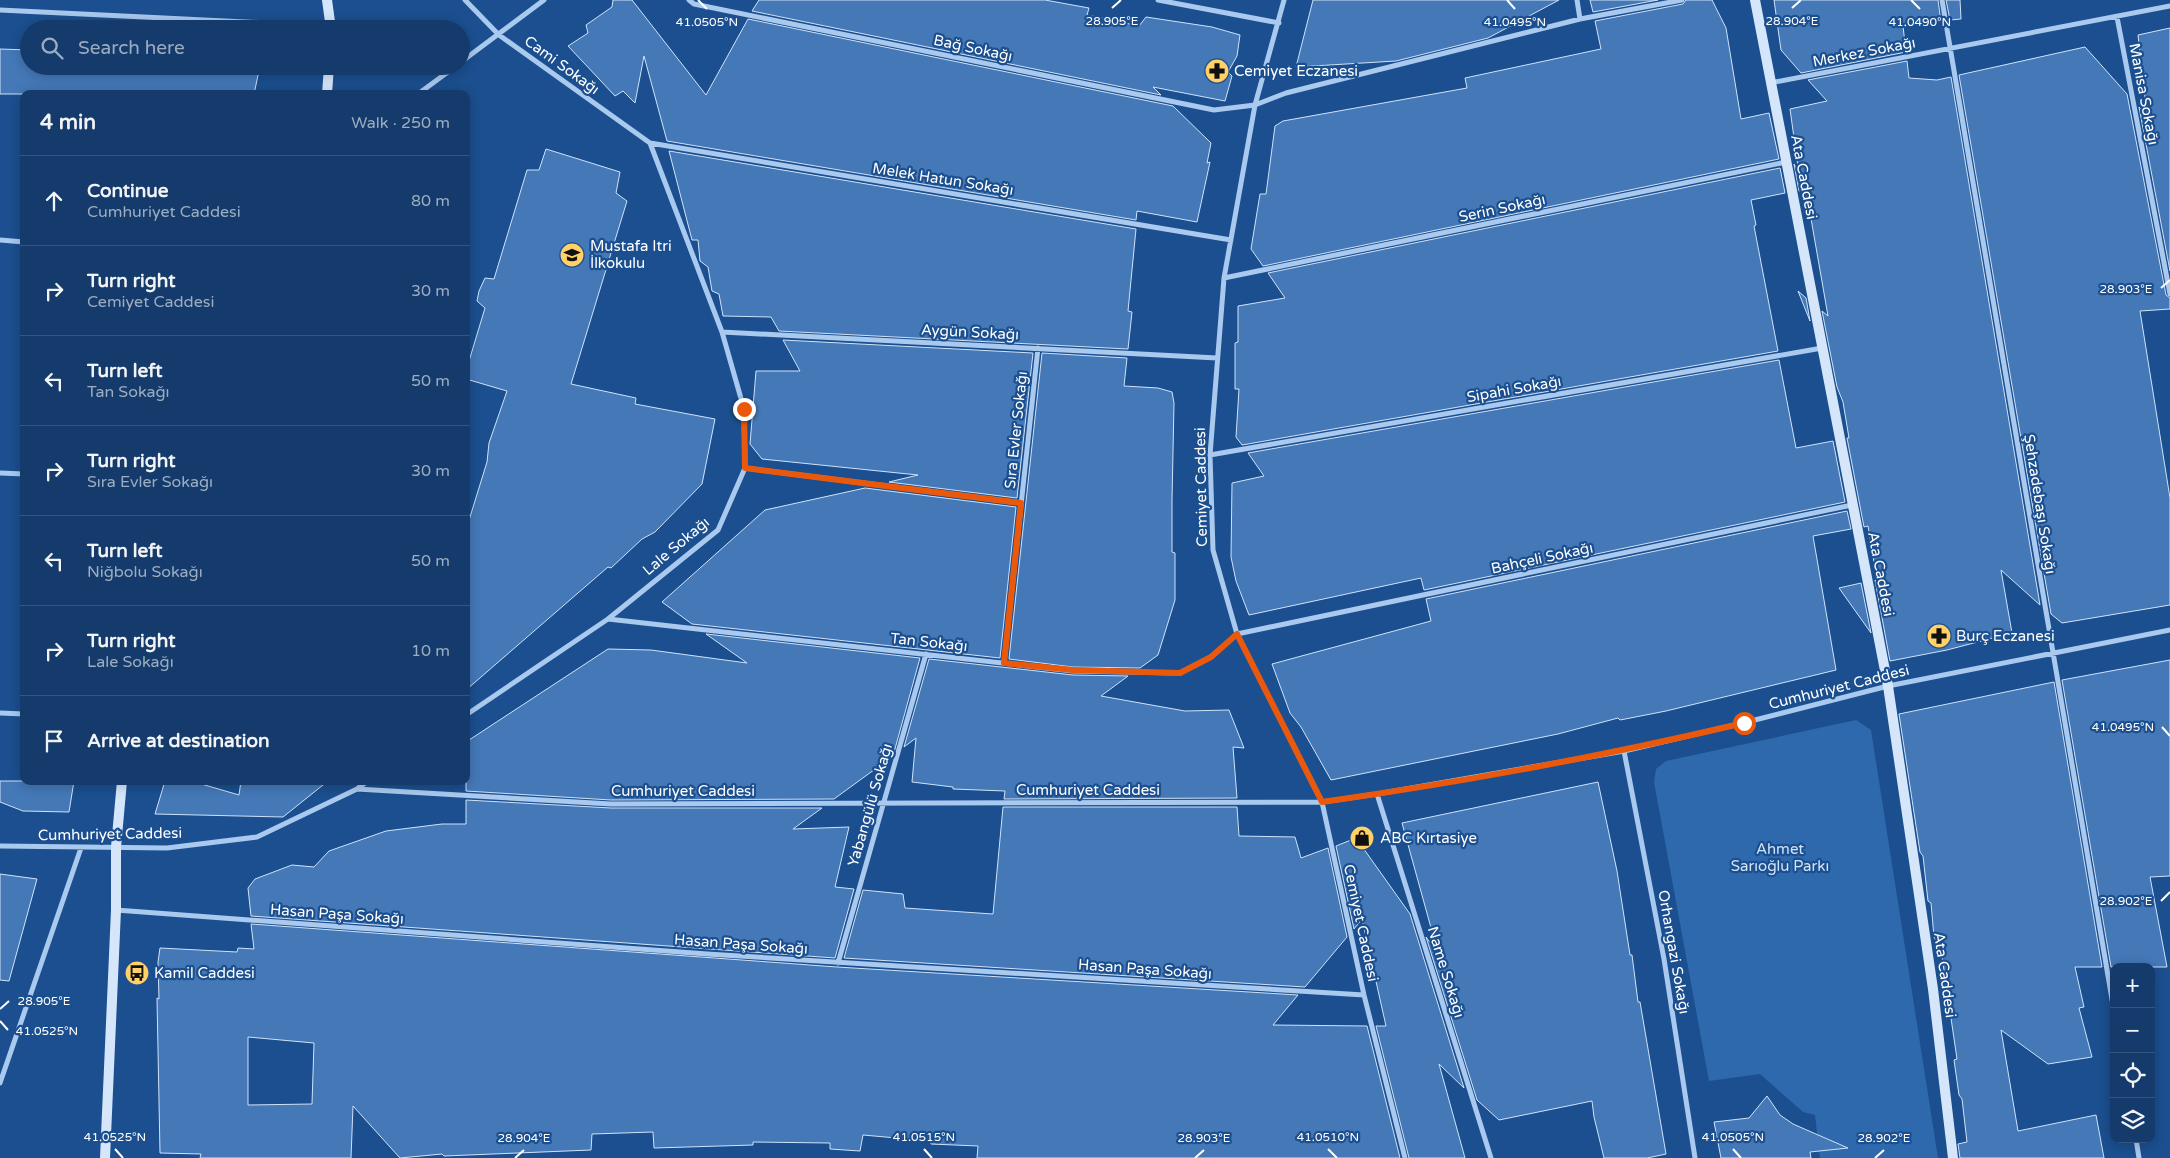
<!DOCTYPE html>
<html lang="en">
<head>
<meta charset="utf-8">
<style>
	:root { --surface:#143b6b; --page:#1d4271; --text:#f1f3f6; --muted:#9dadc1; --line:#33557e }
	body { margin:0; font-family:"Varela Round",sans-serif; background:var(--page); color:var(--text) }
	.controls { position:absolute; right:15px; bottom:15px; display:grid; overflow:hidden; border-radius:10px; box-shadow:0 2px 12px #0003 }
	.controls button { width:45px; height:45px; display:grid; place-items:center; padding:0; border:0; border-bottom:1px solid var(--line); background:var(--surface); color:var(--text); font:25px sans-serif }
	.stop { position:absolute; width:15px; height:15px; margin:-11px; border:4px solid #ea580c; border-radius:50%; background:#fff }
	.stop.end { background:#ea580c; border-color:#fff; box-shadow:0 1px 5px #0008 }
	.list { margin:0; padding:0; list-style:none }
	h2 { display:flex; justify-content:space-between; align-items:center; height:65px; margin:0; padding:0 20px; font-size:21px }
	h2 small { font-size:16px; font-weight:400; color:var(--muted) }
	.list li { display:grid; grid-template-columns:32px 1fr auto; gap:15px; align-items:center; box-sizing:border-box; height:90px; padding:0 20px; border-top:1px solid var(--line) }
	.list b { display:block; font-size:19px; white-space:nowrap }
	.list p { margin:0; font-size:16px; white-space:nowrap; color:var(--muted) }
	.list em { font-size:16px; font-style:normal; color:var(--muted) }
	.icon { flex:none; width:28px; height:28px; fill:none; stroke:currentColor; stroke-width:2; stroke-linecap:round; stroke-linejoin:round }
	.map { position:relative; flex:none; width:2170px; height:1158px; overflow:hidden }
	.search { position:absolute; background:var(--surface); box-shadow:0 2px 12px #0003; left:20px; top:20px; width:450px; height:55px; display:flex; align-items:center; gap:12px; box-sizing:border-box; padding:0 18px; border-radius:28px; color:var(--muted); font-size:19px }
	.panel { position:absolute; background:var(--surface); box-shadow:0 2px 12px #0003; left:20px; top:90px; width:450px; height:695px; border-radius:10px }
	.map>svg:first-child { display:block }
	.green { fill:#2e69ad }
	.building { fill:#4478b7; stroke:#cfe3fa; fill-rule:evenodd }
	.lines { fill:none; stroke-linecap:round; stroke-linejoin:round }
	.street { stroke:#a9c9ee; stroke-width:5 }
	.secondary { stroke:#d6e6fa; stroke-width:10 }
	.route { stroke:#ea580c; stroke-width:6 }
	.ticks { fill:none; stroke:#fff; stroke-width:2 }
	.labels { text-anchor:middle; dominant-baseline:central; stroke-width:4.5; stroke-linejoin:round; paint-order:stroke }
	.street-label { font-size:15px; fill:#fff; stroke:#1b4f8f }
	.poi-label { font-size:15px; fill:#fff; stroke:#1b4f8f; text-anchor:start }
	.park-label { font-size:15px; fill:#cfe3fa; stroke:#1b4f8f }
	.ticks-label { font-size:12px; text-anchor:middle; fill:#fff; stroke:#1b4f8f; stroke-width:4.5; stroke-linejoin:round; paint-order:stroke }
</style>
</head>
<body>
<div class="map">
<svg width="2170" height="1158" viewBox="0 0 2170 1158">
	<rect width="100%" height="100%" fill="#1b4f8f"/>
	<path class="green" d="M1856 720 1871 730 1938 1158H1820L1815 1115 1803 1112 1760 1074 1709 1081 1654 782 1656 769 1666 761Z"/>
	<path class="building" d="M613 0H632L706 95 748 19 1173 106 1211 143 1207 163 1210 162 1197 222 1137 211 1136 220 667 141 644 56 635 103 623 91 615 96 568 46 588 33 586 25 612 7Z
		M759 0H1045L1089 8 1087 15 1139 26 1146 17 1212 27 1240 35 1237 56 1228 72 1232 76 1225 101 1153 87 1161 95 752 11Z
		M1313 0H1559L1488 38 1396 61 1296 67Z
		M1590 0H1658L1593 12Z
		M1686 0H1712L1726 28 1741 119 1769 113 1779 159 1263 266 1251 249 1260 194H1266L1275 126 1283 121 1467 88 1465 78 1601 49 1595 21 1683 4Z
		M1774 0H1938L1941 22 1903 26 1906 52 1801 73 1781 50Z
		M1946 0H1960L1961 19 1950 20Z
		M2170 28V271L2139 107 2147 116 2138 35Z
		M2085 47 2127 94 2166 295 2170 298V309L2140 311 2170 498V605L2062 623 2051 614 1959 75Z
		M0 49 29 50V66H260L254 94H0Z
		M1907 61 1909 78 1937 80 1951 77 2040 605 2001 570 2012 633 1947 650 1890 661 1875 580H1877L1868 526 1864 527 1847 438H1849L1843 402 1837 387 1822 311 1828 316 1806 190 1799 191 1794 164 1799 174 1790 109 1827 101 1808 80Z
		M546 149 620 172 616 193 627 201 571 384 636 398 635 404 715 419 702 484 655 532 642 539 611 568 608 567 466 690V530L487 462 489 443 507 391 466 379V371L485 308 477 301 479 291 485 278 494 279 527 170H539Z
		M669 151 1136 229 1128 311 1132 312 1128 349 779 331 771 317 723 316 719 294 712 291 708 267 700 261 698 240H692Z
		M1780 168 1785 193 1751 200 1756 225 1754 226 1778 351 1242 445 1236 437 1239 389H1235V343L1238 342V306L1285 298 1268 273Z
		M1798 291 1806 298 1810 321Z
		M783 340 1033 353 1017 498 889 482 918 475 762 459 750 444 756 371H800Z
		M1042 353 1127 358 1124 386 1158 388 1172 392 1174 403 1172 500V552L1175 553V600L1158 655 1140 668 1073 667 1009 659Z
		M1779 360 1796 448 1833 441 1845 502 1424 590 1421 578 1249 615 1236 581 1231 557 1232 483 1264 476 1248 453Z
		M865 488 1016 507 1000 658 692 624 662 602 765 510Z
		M1847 511 1851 529 1813 536 1836 670 1666 711 1620 720 1618 718 1558 734 1331 780 1301 727 1290 713 1272 664 1431 621 1426 599Z
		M1861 583 1871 633 1839 588Z
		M706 634 920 658 893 756 834 799 611 800 466 791V742L608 649 651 650 747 663Z
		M929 659 1073 675 1128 676 1101 696 1185 711 1229 710 1244 748 1233 747 1237 798 1004 799 1005 791 953 789V787L912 782 916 738 904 747Z
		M2170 660V876L2150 877 2167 967H2111L2062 680Z
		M2054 682 2102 967H2075L2084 1007 2079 1008 2092 1057 2048 1064 2001 1030 2018 1131 2096 1115 2104 1158H1960L1958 1144 1967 1142 1962 1099 1959 1095 1954 1060 1957 1059 1941 950 1934 937 1931 903 1928 901 1923 856 1920 852 1899 714Z
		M0 781H74L69 812 23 811 0 802Z
		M165 781H191L239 795 241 781H328L283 817 155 814Z
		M1598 782 1617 871 1630 955H1632L1638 1002H1640L1666 1154 1647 1158H1604L1594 1117 1592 1101 1499 1120 1477 1100 1426 937 1438 953 1402 823Z
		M466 800 611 808H822L793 829 849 827 835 887 854 889 835 958 251 916 248 888 255 879 292 865 314 867 329 851 386 831 442 824H466Z
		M1003 807H1237L1239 836 1295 837 1301 858 1328 848 1347 937 1305 987 844 958 863 890 903 894 905 908 993 914Z
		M1356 838 1410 914 1464 1088 1439 1064 1465 1158H1409L1376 1026H1386L1362 919 1354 929 1336 846Z
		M0 874 37 879 9 981 0 980Z
		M251 924 837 967 1298 995 1273 1025 1367 1026 1400 1158H977L978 1146 931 1144 930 1141 863 1135 860 1151 830 1149V1143L753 1142V1145L654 1148 653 1132 592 1134 591 1150 444 1156 442 1154 400 1158 353 1106 351 1158H200L201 1154 160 1153 157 998 159 999 158 962 160 948 237 952 238 948 254 949ZM248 1037 314 1043 312 1104 248 1105Z
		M1767 1096 1780 1115 1793 1124 1848 1148 1810 1152 1811 1158H1721L1714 1122 1749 1118Z"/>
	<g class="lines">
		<path class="street" d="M465 0 499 35 650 143 1231 240
			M689 0 694 4 1214 110 1255 105 1286 93 1580 19 1682 0
			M1158 0 1279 23
			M1284 0 1255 105 1224 278 1210 455 1213 550 1237 634 1322 802 1364 995 1405 1158
			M1577 0 1580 19
			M1942 0 2114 1011
			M0 10 330 26
			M2117 17 2170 294
			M461 62 544 0
			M1770 83 2170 6
			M418 94 456 66
			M0 240 24 242
			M1224 278 1786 162
			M722 332 1217 358
			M1210 455 1822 348
			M745 468 1021 503
			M0 473 24 474
			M608 619 1073 671 1180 673 1211 657 1237 634 1852 505
			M1004 663 1038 348
			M0 713 24 714
			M466 715 608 619 718 530 745 468 744 409 722 332 650 143
			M1624 751 1664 959 1695 1158
			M358 788 368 781
			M1377 794 1491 1158
			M0 846 167 848 257 837 357 789 611 804 1322 802 1377 794 1624 751 1743 723 1888 686 2170 630
			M116 910 707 954 1364 995
			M838 963 926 654
			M0 1083 81 848
			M2136 1139 2139 1158"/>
		<path class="secondary" d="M327 0 331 29
			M1755 0 1888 686 1933 989 1953 1158
			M327 94 329 66
			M105 1158 116 910V847L122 781"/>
	</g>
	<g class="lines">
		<path class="route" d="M744 409 745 468 1021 503 1004 663 1073 670 1180 673 1211 657 1237 634 1322 802C1463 782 1604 756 1744 723"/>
	</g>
	<path class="ticks" d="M698 0 707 9M1507 0 1515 9M1911 0 1920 9M1112 8 1121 0M1792 8 1801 0M2161 288 2170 280M2162 727 2170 736M2161 901 2170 892M0 1009 9 1001M0 1021 8 1030M115 1149 123 1158M924 1149 932 1158M1328 1149 1337 1158M1733 1149 1741 1158M515 1158 524 1150M1195 1158 1204 1150M1875 1158 1884 1150"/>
	<defs>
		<symbol id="pharmacy-disc" viewBox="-11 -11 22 22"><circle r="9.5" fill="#ffd166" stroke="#1b4f8f"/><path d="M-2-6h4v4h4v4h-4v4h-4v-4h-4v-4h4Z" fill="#111"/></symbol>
		<symbol id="school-disc" viewBox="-11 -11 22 22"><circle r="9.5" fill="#ffd166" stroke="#1b4f8f"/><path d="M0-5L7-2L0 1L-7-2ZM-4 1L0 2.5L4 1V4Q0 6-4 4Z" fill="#111"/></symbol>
		<symbol id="shop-disc" viewBox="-11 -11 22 22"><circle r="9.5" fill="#ffd166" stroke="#1b4f8f"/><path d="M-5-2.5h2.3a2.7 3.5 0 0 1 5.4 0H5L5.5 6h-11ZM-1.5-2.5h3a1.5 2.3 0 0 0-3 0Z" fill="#111"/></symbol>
		<symbol id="bus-disc" viewBox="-11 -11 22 22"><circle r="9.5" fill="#ffd166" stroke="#1b4f8f"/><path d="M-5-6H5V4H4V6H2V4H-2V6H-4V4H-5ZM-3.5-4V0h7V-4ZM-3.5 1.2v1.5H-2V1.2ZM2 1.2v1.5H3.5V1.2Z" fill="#111"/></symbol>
	</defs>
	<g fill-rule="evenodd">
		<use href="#pharmacy-disc" x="1203" y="57" width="28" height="28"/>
		<use href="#school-disc" x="558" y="241" width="28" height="28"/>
		<use href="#pharmacy-disc" x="1925" y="622" width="28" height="28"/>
		<use href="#shop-disc" x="1348" y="824" width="28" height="28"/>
		<use href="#bus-disc" x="123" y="959" width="28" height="28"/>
	</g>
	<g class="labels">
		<g class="street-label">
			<text transform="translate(973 48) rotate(12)">Bağ Sokağı</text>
			<text transform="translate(1864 52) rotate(-11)">Merkez Sokağı</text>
			<text transform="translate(562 65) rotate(36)">Cami Sokağı</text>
			<text transform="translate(2144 94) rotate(79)">Manisa Sokağı</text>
			<text transform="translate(1804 177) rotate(79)">Ata Caddesi</text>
			<text transform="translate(943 179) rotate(9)">Melek Hatun Sokağı</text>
			<text transform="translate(1502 208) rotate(-12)">Serin Sokağı</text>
			<text transform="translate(970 332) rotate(3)">Aygün Sokağı</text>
			<text transform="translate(1514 389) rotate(-10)">Sipahi Sokağı</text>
			<text transform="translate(1016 430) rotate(-84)">Sıra Evler Sokağı</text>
			<text transform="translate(1201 487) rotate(-91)">Cemiyet Caddesi</text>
			<text transform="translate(2040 504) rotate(81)">Şehzadebaşı Sokağı</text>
			<text transform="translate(676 546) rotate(-40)">Lale Sokağı</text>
			<text transform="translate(1542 558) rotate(-12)">Bahçeli Sokağı</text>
			<text transform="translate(1881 574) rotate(79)">Ata Caddesi</text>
			<text transform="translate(929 642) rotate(6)">Tan Sokağı</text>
			<text transform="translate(1839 687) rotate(-14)">Cumhuriyet Caddesi</text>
			<text x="1088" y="790">Cumhuriyet Caddesi</text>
			<text x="683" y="791">Cumhuriyet Caddesi</text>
			<text transform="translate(870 805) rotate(-74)">Yabangülü Sokağı</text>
			<text transform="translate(110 834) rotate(-1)">Cumhuriyet Caddesi</text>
			<text transform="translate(337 914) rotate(4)">Hasan Paşa Sokağı</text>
			<text transform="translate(1361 923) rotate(78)">Cemiyet Caddesi</text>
			<text transform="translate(741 944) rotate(4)">Hasan Paşa Sokağı</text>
			<text transform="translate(1674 952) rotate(80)">Orhangazi Sokağı</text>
			<text transform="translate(1145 969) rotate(4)">Hasan Paşa Sokağı</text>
			<text transform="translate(1446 972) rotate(73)">Name Sokağı</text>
			<text transform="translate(1945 975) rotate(82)">Ata Caddesi</text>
		</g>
		<g class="poi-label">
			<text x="1234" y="71">Cemiyet Eczanesi</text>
			<text x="590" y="246">Mustafa Itri<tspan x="590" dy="17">İlkokulu</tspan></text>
			<text x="1956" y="636">Burç Eczanesi</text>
			<text x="1380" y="838">ABC Kırtasiye</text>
			<text x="154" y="973">Kamil Caddesi</text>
		</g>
		<g class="park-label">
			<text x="1780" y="849">Ahmet<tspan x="1780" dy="17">Sarıoğlu Parkı</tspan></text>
		</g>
	</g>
	<g class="ticks-label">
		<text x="1112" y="25">28.905°E</text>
		<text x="1792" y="25">28.904°E</text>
		<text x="707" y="26">41.0505°N</text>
		<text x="1515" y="26">41.0495°N</text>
		<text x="1920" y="26">41.0490°N</text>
		<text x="2126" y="293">28.903°E</text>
		<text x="2123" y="731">41.0495°N</text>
		<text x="2126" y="905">28.902°E</text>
		<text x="44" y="1005">28.905°E</text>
		<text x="47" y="1035">41.0525°N</text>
		<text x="115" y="1141">41.0525°N</text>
		<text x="924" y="1141">41.0515°N</text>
		<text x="1328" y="1141">41.0510°N</text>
		<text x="1733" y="1141">41.0505°N</text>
		<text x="524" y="1142">28.904°E</text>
		<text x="1204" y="1142">28.903°E</text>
		<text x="1884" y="1142">28.902°E</text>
	</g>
</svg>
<div class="controls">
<button>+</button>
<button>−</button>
<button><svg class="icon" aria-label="locate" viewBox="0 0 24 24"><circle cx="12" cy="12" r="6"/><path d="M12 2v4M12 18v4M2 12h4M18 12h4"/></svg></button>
<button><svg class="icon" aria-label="layers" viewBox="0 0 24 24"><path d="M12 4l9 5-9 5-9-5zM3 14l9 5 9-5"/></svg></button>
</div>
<div class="stop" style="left:1744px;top:723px"></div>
<div class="stop end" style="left:744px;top:409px"></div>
<div class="search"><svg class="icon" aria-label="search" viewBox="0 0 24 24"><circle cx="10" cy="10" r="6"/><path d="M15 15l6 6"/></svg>Search here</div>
<section class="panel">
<h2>4 min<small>Walk · 250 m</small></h2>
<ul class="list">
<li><svg class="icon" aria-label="ahead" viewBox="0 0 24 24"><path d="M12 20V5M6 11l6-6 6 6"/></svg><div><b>Continue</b><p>Cumhuriyet Caddesi</p></div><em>80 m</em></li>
<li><svg class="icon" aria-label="right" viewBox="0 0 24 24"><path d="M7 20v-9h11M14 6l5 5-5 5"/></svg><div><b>Turn right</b><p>Cemiyet Caddesi</p></div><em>30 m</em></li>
<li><svg class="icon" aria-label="left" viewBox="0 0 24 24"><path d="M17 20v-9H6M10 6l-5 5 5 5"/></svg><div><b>Turn left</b><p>Tan Sokağı</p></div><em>50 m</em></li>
<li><svg class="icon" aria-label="right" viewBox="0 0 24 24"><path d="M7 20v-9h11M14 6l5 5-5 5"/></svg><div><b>Turn right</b><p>Sıra Evler Sokağı</p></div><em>30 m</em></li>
<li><svg class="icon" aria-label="left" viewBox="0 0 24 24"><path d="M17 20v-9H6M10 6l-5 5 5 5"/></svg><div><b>Turn left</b><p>Niğbolu Sokağı</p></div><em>50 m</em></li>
<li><svg class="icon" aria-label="right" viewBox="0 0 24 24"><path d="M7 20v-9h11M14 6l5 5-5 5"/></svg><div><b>Turn right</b><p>Lale Sokağı</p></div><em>10 m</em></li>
<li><svg class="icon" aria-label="arrive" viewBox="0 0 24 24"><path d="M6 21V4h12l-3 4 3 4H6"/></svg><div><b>Arrive at destination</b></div></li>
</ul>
</section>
</div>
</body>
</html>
